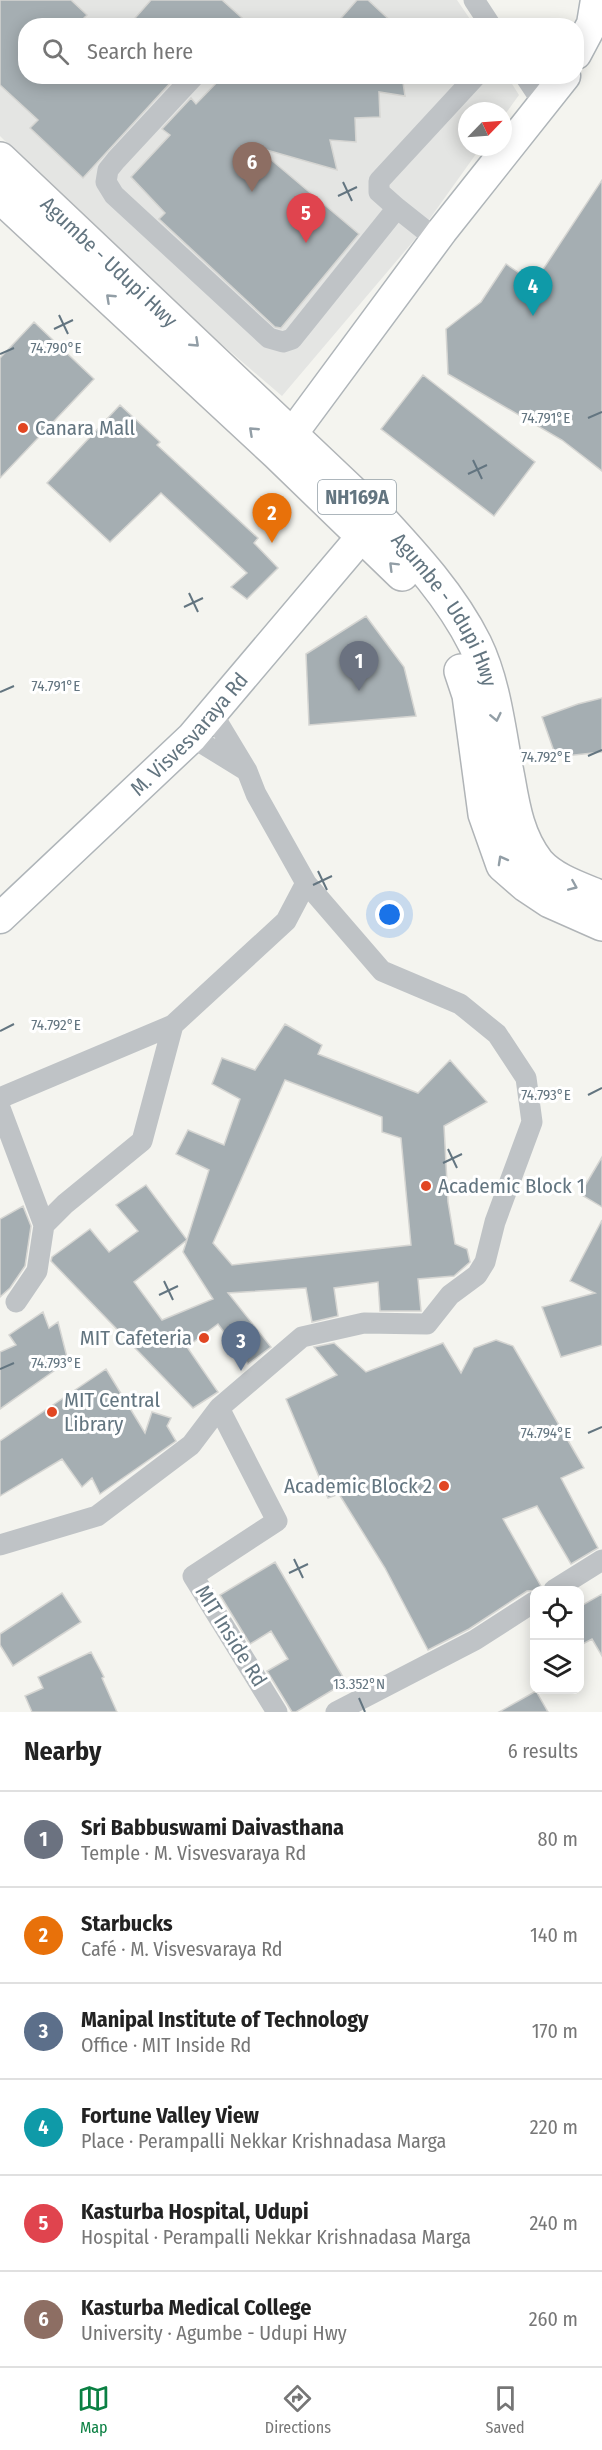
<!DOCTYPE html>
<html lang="en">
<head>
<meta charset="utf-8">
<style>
	:root { --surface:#fff; --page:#f6f6f6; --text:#222; --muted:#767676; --line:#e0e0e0; --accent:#0b8043 }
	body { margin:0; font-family:"Fira Sans Condensed",sans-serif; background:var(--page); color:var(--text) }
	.controls { position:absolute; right:18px; bottom:18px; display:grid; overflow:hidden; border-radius:12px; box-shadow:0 3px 15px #0003 }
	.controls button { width:54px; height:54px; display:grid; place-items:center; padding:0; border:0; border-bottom:2px solid var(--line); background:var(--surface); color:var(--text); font:30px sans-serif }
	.compass { position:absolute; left:458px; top:102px; width:54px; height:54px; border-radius:50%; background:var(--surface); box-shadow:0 3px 15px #0003; rotate:65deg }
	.you { position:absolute; left:390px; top:915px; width:21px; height:21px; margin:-15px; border:4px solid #fff; border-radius:50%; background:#1a73e8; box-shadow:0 0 0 9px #1a73e833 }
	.badge { display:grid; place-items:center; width:39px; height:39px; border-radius:50%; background:var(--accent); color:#fff; font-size:20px; font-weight:700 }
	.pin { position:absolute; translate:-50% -50px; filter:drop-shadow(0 2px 3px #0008) }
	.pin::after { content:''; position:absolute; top:32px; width:21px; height:18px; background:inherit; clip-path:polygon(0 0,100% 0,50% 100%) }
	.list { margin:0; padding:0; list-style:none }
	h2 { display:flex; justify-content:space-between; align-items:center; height:78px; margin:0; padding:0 24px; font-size:26px }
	h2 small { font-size:20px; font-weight:400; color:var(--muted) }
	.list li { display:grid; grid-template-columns:39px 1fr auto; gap:18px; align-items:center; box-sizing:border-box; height:96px; padding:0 24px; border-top:2px solid var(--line) }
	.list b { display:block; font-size:22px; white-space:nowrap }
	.list p { margin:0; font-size:20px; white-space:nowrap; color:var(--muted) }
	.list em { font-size:20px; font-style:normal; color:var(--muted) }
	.icon { flex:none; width:33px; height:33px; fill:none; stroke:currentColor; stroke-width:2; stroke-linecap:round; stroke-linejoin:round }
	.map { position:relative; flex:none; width:602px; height:1712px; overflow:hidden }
	.search { position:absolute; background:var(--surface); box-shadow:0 3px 15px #0003; left:18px; right:18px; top:18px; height:66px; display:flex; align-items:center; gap:15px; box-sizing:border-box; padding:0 21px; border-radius:24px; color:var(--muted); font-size:22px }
	.sheet { height:654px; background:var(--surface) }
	nav { display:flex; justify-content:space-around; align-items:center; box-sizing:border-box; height:84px; border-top:2px solid var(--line); background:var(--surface); font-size:16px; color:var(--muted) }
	nav a { display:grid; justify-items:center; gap:3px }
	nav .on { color:var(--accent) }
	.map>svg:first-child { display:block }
	.built { fill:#e4e5e3 }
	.building { fill:#a5aeb2; stroke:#d5d5d2; stroke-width:1.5; fill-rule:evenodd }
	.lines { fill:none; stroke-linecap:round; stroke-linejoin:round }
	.secondary-casing { stroke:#afb5b9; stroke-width:33 }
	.highway-casing { stroke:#b0b4b7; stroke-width:36 }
	.street { stroke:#bfc3c6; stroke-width:21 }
	.secondary { stroke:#fff; stroke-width:30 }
	.highway { stroke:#fff; stroke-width:33 }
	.oneway { stroke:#929ea6 }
	.ticks { fill:none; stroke:#637580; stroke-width:2 }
	.poi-dot { fill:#e14622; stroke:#fff; stroke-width:2 }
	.labels { text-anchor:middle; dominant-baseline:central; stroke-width:6; stroke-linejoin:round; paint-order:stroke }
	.shield { fill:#fff; stroke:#929ea6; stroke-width:1.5 }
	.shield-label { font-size:20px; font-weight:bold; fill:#637580 }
	.street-label { font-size:21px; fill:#637580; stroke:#fff }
	.poi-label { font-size:21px; fill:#637580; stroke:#fff; text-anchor:start }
	.ticks-label { font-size:15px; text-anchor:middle; fill:#637580; stroke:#fff; stroke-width:6; stroke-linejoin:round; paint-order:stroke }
</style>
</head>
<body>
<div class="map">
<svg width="602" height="1712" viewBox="0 0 602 1712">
	<rect width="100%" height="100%" fill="#f4f4ef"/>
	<path class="built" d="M0 0H457L474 25 26 26V76H507L519 95 503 117V111H467V147H481L416 238 282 396 125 261 0 136Z"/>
	<path class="building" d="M0 0H71L87 15 76 26H26V76H166L172 81 83 178 30 128 38 120 0 85Z
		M151 0H222L251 26H128Z
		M357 0H368L396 26H334Z
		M223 76H402L405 96 379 92 380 117 355 118 356 142 330 140 337 170 256 147 359 234 281 328 275 327 159 219 165 213 131 177 170 135 162 129 191 98 196 104Z
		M602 180V471L562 440 448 374 446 329 481 302 506 264 534 283Z
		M34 322 94 379 0 478V358Z
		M423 375 535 462 494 516 381 429Z
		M120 405 160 442 157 445 258 538 254 543 278 568 247 599 231 587 247 573 161 493 110 542 47 483Z
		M366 616 404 667 416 716 309 725 306 654Z
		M602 698V752L556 757 542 717 578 704Z
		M285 1024 322 1045 318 1054 418 1093 450 1060 487 1102 444 1126 448 1202 455 1244 467 1249 470 1262 454 1276 418 1279 421 1311H380L378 1282 334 1288 338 1316 312 1322 306 1288 228 1293 271 1347 248 1364 218 1324 187 1347 218 1392 193 1408 51 1261 52 1257 90 1229 109 1252 138 1231 116 1205 146 1185 187 1240 209 1170 176 1154 188 1130 224 1145 240 1099 212 1084 222 1058 255 1070ZM285 1080 382 1117V1132L401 1138 411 1245 232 1265 213 1243ZM187 1240 183 1252 213 1299 162 1320 134 1282Z
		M602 1157V1207L580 1194Z
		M23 1206 31 1226 25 1266 10 1288 0 1297V1219Z
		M602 1220V1345L561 1357 542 1307 595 1293 570 1281Z
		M43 1312 49 1328 58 1322 68 1361 0 1409V1352L16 1345 9 1335Z
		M496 1340 513 1346 584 1468 561 1478 598 1548 571 1564 537 1506 503 1519 542 1588 541 1590 527 1591 469 1629 428 1650 385 1568 339 1494 328 1498 286 1399 337 1375 314 1347 334 1343 366 1372 443 1343 461 1373 474 1348Z
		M106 1369 145 1433 152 1412 171 1418 167 1426 176 1441 100 1494 92 1478 82 1487 62 1459 0 1496V1441Z
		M275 1562 346 1682 296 1712H292L267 1671 288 1659 271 1631 250 1644 220 1595Z
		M62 1593 81 1622 13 1666 0 1645V1634Z
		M602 1594V1656L592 1639 579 1646V1607Z
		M91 1652 104 1677 102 1678 117 1712H32L25 1696 43 1688 38 1677Z
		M536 1691 548 1712H499Z"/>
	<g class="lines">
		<defs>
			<g id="secondary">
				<path d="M576 54 592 24 596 0"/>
				<path d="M292 434 442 231 565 76"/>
				<path id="s1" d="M0 918 192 737 363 535"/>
			</g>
			<g id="highway">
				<path id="s2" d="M0 159 378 517C414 556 451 596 475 644 495 685 499 734 508 778 513 807 518 838 538 863 554 881 581 889 602 898"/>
				<path d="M0 196 277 453 402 574"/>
				<path d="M461 671 469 695 485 814 503 865 526 885 550 901 602 924"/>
			</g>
		</defs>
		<use href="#secondary" class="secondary-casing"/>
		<use href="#highway" class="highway-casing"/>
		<path class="street" d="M474 0 491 26
			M194 76 116 160 108 170 106 182 114 195 269 338 283 342 292 339 397 208 436 239
			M525 76 543 103
			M397 208 379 192V181L476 76
			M212 713 247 771 256 794 306 883 382 971 460 1004 497 1034 526 1078 532 1122 495 1222 485 1262 477 1275 450 1295 427 1324 364 1323 302 1337 219 1408 277 1521 193 1576 277 1712
			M192 737 244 769
			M0 1098 173 1025 286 921 306 883
			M0 1108 44 1225
			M16 1302 37 1271 44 1225 65 1204 142 1141 173 1025
			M0 1545 97 1516 191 1445 219 1408
			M554 1590 602 1560
			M336 1712 475 1640 534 1602"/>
		<use href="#secondary" class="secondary"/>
		<use href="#highway" class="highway"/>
	</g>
	<defs><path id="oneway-chevron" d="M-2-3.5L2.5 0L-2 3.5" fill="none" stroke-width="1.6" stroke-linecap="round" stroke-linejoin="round" transform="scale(1.5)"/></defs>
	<g class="oneway">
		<use href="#oneway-chevron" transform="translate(110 298) rotate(-137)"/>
		<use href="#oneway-chevron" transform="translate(195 343) rotate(43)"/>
		<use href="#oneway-chevron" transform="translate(253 431) rotate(-137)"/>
		<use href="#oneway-chevron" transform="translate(393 566) rotate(-135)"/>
		<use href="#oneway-chevron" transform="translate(496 717) rotate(78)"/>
		<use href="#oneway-chevron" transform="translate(502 860) rotate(-119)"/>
		<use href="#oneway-chevron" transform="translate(573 886) rotate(23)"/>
	</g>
	<path class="ticks" d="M343 182 352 201M338 196 357 187M59 315 68 334M54 329 73 320M0 354 14 348M588 418 602 412M473 460 482 479M468 474 487 465M189 593 198 612M184 607 203 598M0 692 14 686M588 756 602 750M318 871 327 890M313 885 332 876M0 1031 14 1024M588 1095 602 1088M448 1149 457 1168M443 1163 462 1154M164 1281 173 1300M159 1295 178 1286M0 1369 14 1363M588 1433 602 1427M294 1559 303 1578M289 1573 308 1564M359 1698 365 1712"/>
	<g class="poi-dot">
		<circle cx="23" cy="428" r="6"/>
		<circle cx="426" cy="1186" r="6"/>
		<circle cx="204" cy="1338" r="6"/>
		<circle cx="52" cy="1412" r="6"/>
		<circle cx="444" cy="1486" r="6"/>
	</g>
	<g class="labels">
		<rect class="shield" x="318" y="480" width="78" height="34" rx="4.5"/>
		<g class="shield-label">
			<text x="357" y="497">NH169A</text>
		</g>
		<g class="street-label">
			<text stroke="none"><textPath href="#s2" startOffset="150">Agumbe - Udupi Hwy</textPath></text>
			<text stroke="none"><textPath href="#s2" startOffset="636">Agumbe - Udupi Hwy</textPath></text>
			<text stroke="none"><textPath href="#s1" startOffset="264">M. Visvesvaraya Rd</textPath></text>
			<text transform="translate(231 1636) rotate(58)">MIT Inside Rd</text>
		</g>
		<g class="poi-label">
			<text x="35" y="428">Canara Mall</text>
			<text x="438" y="1186">Academic Block 1</text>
			<text x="192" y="1338" text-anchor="end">MIT Cafeteria</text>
			<text x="64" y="1400">MIT Central<tspan x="64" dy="24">Library</tspan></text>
			<text x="432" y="1486" text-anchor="end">Academic Block 2</text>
		</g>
	</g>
	<g class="ticks-label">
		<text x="56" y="353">74.790°E</text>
		<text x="546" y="423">74.791°E</text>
		<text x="56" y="691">74.791°E</text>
		<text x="546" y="762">74.792°E</text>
		<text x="56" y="1030">74.792°E</text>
		<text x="546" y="1100">74.793°E</text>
		<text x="56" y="1368">74.793°E</text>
		<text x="546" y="1438">74.794°E</text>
		<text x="359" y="1689">13.352°N</text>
	</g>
</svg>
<div class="controls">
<button><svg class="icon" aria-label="locate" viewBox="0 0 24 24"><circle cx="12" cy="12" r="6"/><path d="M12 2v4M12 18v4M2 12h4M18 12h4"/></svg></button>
<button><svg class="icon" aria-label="layers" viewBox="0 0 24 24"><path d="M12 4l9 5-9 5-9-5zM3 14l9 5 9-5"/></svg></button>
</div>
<svg class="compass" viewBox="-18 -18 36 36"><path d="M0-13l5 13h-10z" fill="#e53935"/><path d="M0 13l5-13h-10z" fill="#767676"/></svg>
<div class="you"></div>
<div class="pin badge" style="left:359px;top:691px;background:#6b7280">1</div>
<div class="pin badge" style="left:272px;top:543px;background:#e8710a">2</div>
<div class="pin badge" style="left:241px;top:1371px;background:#5c6f8a">3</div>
<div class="pin badge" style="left:533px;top:316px;background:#0f9aa8">4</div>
<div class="pin badge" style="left:306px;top:243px;background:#e0444e">5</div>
<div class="pin badge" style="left:252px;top:192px;background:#8d6e63">6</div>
<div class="search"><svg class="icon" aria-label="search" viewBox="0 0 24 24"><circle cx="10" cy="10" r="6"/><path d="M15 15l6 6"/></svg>Search here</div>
</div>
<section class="sheet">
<h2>Nearby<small>6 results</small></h2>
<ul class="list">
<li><span class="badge" style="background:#6b7280">1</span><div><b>Sri Babbuswami Daivasthana</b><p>Temple · M. Visvesvaraya Rd</p></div><em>80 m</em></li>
<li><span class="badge" style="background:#e8710a">2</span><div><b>Starbucks</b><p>Café · M. Visvesvaraya Rd</p></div><em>140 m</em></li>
<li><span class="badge" style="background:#5c6f8a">3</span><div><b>Manipal Institute of Technology</b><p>Office · MIT Inside Rd</p></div><em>170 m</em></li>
<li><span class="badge" style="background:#0f9aa8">4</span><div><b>Fortune Valley View</b><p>Place · Perampalli Nekkar Krishnadasa Marga</p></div><em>220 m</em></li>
<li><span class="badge" style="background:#e0444e">5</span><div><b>Kasturba Hospital, Udupi</b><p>Hospital · Perampalli Nekkar Krishnadasa Marga</p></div><em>240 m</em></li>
<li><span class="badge" style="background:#8d6e63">6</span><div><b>Kasturba Medical College</b><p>University · Agumbe - Udupi Hwy</p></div><em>260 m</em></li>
</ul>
</section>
<nav>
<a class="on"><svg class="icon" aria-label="map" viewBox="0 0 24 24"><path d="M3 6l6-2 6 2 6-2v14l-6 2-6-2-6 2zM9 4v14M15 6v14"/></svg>Map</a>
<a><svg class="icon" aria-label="directions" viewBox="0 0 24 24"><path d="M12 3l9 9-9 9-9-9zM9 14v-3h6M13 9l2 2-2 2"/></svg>Directions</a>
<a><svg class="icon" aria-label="saved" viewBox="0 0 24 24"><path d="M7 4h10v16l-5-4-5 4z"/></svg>Saved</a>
</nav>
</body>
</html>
